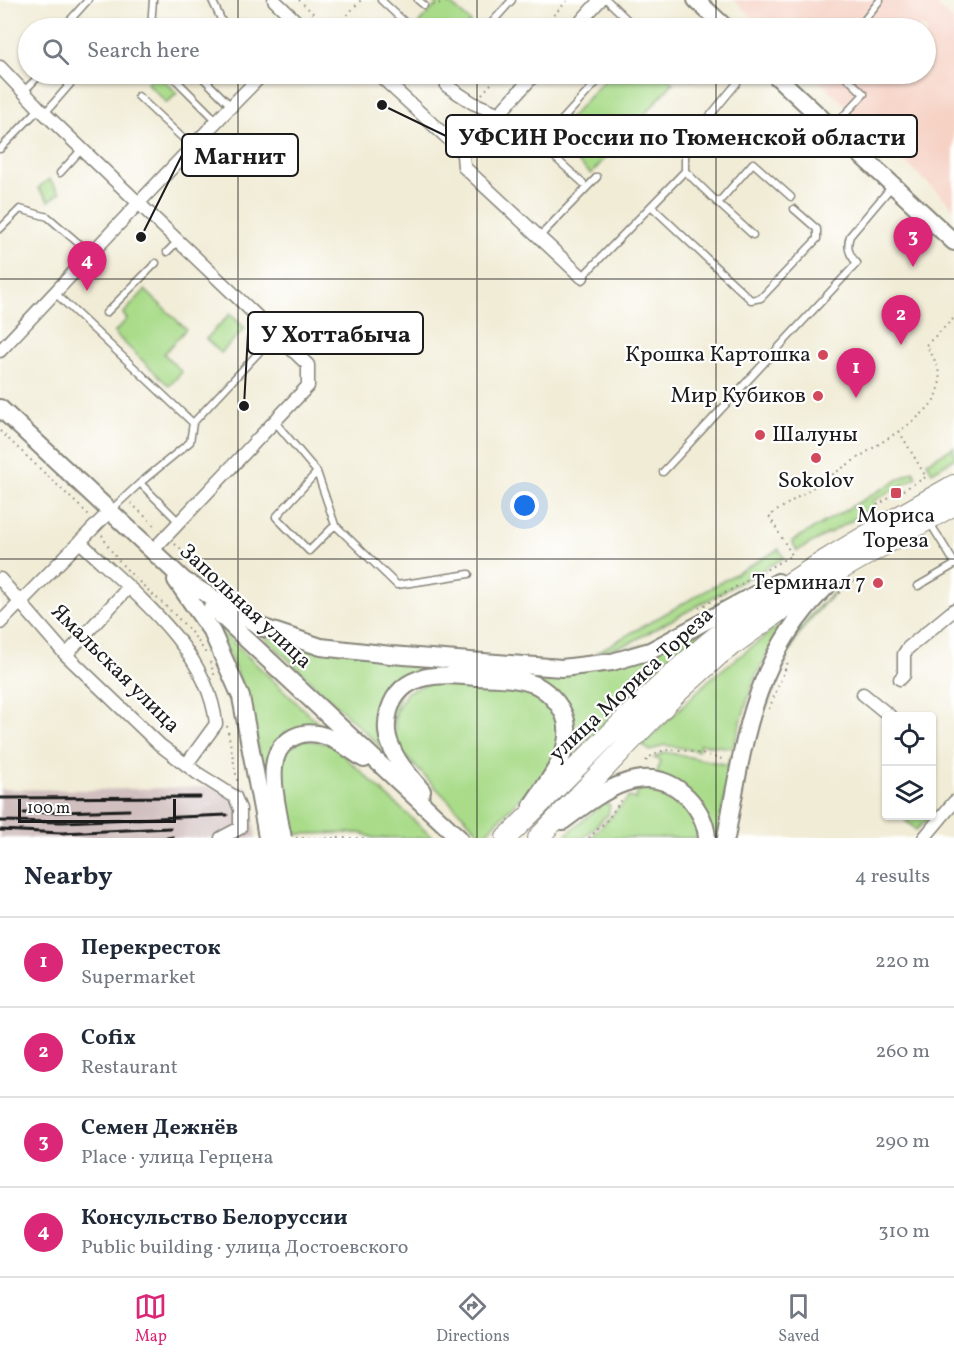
<!DOCTYPE html>
<html lang="en">
<head>
<meta charset="utf-8">
<style>
	:root { --surface:#fff; --page:#f2f2f3; --text:#1f2937; --muted:#747a83; --line:#e0e1e3; --accent:#db2777 }
	body { margin:0; font-family:Vollkorn,serif; background:var(--page); color:var(--text) }
	.controls { position:absolute; right:18px; bottom:18px; display:grid; overflow:hidden; border-radius:6px; box-shadow:0 2px 4px #0004 }
	.controls button { width:54px; height:54px; display:grid; place-items:center; padding:0; border:0; border-bottom:2px solid var(--line); background:var(--surface); color:var(--text); font:30px sans-serif }
	.scale { position:absolute; left:18px; bottom:15px; width:158px; box-sizing:border-box; padding-left:6px; border:3px solid #1c1c1c; border-top:0; font-size:16px; line-height:21px; white-space:nowrap; color:#1c1c1c; -webkit-text-stroke:4px #fff; paint-order:stroke }
	.you { position:absolute; left:525px; top:506px; width:21px; height:21px; margin:-15px; border:4px solid #fff; border-radius:50%; background:#1a73e8; box-shadow:0 0 0 9px #1a73e833 }
	.badge { display:grid; place-items:center; width:39px; height:39px; border-radius:50%; background:var(--accent); color:#fff; font-size:20px; font-weight:700 }
	.pin { position:absolute; translate:-50% -50px; filter:drop-shadow(0 2px 3px #0008) }
	.pin::after { content:''; position:absolute; top:32px; width:21px; height:18px; background:inherit; clip-path:polygon(0 0,100% 0,50% 100%) }
	.list { margin:0; padding:0; list-style:none }
	h2 { display:flex; justify-content:space-between; align-items:center; height:78px; margin:0; padding:0 24px; font-size:26px }
	h2 small { font-size:20px; font-weight:400; color:var(--muted) }
	.list li { display:grid; grid-template-columns:39px 1fr auto; gap:18px; align-items:center; box-sizing:border-box; height:90px; padding:0 24px; border-top:2px solid var(--line) }
	.list b { display:block; font-size:22px; white-space:nowrap }
	.list p { margin:0; font-size:20px; white-space:nowrap; color:var(--muted) }
	.list em { font-size:20px; font-style:normal; color:var(--muted) }
	.icon { flex:none; width:33px; height:33px; fill:none; stroke:currentColor; stroke-width:2; stroke-linecap:round; stroke-linejoin:round }
	.map { position:relative; flex:none; width:954px; height:838px; overflow:hidden }
	.search { position:absolute; background:var(--surface); box-shadow:0 2px 4px #0004; left:18px; right:18px; top:18px; height:66px; display:flex; align-items:center; gap:15px; box-sizing:border-box; padding:0 21px; border-radius:33px; color:var(--muted); font-size:22px }
	.sheet { height:438px; background:var(--surface) }
	nav { display:flex; justify-content:space-around; align-items:center; box-sizing:border-box; height:84px; border-top:2px solid var(--line); background:var(--surface); font-size:16px; color:var(--muted) }
	nav a { display:grid; justify-items:center; gap:3px }
	nav .on { color:var(--accent) }
	.map>svg:first-child { display:block }
	.built { fill:#f6d2c5 }
	.industrial { fill:#d1bfbf }
	.green { fill:#a9db89; stroke:#627c52; stroke-width:1.5 }
	.lines { fill:none; stroke-linecap:round; stroke-linejoin:round }
	.lane-casing { stroke:#868479; stroke-width:9 }
	.street-casing { stroke:#868479; stroke-width:15 }
	.secondary-casing { stroke:#868479; stroke-width:20 }
	.primary-casing { stroke:#868479; stroke-width:22 }
	.path { stroke:#868479; stroke-width:2; stroke-dasharray:1.5 4.5; stroke-linecap:butt }
	.lane { stroke:#fff; stroke-width:6 }
	.street { stroke:#fff; stroke-width:12 }
	.secondary { stroke:#fff; stroke-width:16 }
	.primary { stroke:#fff; stroke-width:20 }
	.rail { stroke:#1c1c1c; stroke-width:3 }
	.secondary-bridge-casing { stroke:#868479; stroke-width:20; stroke-linecap:butt }
	.secondary-bridge { stroke:#fff; stroke-width:16 }
	.grid { fill:none; stroke:#1c1c1c; stroke-width:1.5; stroke-opacity:0.55 }
	.poi-dot { fill:#d1495b; stroke:#fff; stroke-width:2 }
	.labels { text-anchor:middle; dominant-baseline:central; stroke-width:4.5; stroke-linejoin:round; paint-order:stroke }
	.poi-label { font-size:22px; fill:#1c1c1c; stroke:#fff; text-anchor:end }
	.street-label { font-size:22px; fill:#1c1c1c; stroke:#fff }
	.leader { fill:none; stroke:#1c1c1c; stroke-width:2 }
	.callout-dot { fill:#1c1c1c; stroke:#fff; stroke-width:2 }
	.callout { fill:#fff; stroke:#1c1c1c; stroke-width:2 }
	.callout-label { font-size:24px; text-anchor:middle; font-weight:bold; fill:#1c1c1c }
</style>
</head>
<body>
<div class="map">
<svg width="954" height="838" viewBox="0 0 954 838">
	<rect width="100%" height="100%" fill="#fff"/>
	<filter id="ink" filterUnits="userSpaceOnUse"><feTurbulence type="fractalNoise" baseFrequency=".0167" numOctaves="2"/><feDisplacementMap in="SourceGraphic" scale="12" xChannelSelector="R" yChannelSelector="G"/><feConvolveMatrix kernelMatrix="1 2 1 2 8 2 1 2 1" color-interpolation-filters="sRGB"/></filter>
	<filter id="wash" filterUnits="userSpaceOnUse"><feTurbulence type="fractalNoise" baseFrequency=".008" numOctaves="4" result="noise"/><feDisplacementMap in="SourceGraphic" scale="24" xChannelSelector="R" yChannelSelector="G"/><feGaussianBlur stdDeviation="1.35" result="paint"/><feColorMatrix in="noise" values="0 0 0 0 0 0 0 0 0 0 0 0 0 0 0 0 0 1.4 0 .05"/><feComposite in="paint" operator="in"/></filter>
	<g filter="url(#wash)">
		<rect width="100%" height="100%" fill="#f1ecd6"/>
		<path class="built" d="M734 0H931L954 22V208L812 74H926V28H764Z"/>
		<path class="industrial" d="M245 786 249 790 256 838H0V789L89 790Z"/>
		<path class="green" d="M441 0H446L471 22 465 28H426L419 23Z
			M157 74 177 93 167 103 147 83Z
			M610 74H663L673 83 591 174 552 138Z
			M49 179 60 193 49 201 38 188Z
			M145 290 186 329 164 354 182 372 169 386 114 333 127 319 123 314Z
			M230 314 245 328 221 353 206 339Z
			M954 447V459L932 472 927 462Z
			M913 471 917 477 873 501 876 507 797 551 792 541Z
			M779 549 784 558 630 643 594 654Z
			M837 590C821 607 804 624 793 645 780 671 773 702 753 724 774 674 793 624 837 590Z
			M786 620 754 679 733 748 700 744 698 751 664 745 650 751 643 745 709 680Z
			M217 627 323 728 285 733 270 817 250 704Z
			M707 627 567 760 574 732 521 675 542 673Z
			M259 632 422 663 442 667 424 670 404 678 385 751Z
			M434 681 525 687 545 699 559 718 561 740 550 768 483 836 405 756 394 737 396 712 407 692Z
			M305 739 332 745 433 838H373L362 833 288 834 279 770 287 750Z
			M665 752 728 765 730 756H733L717 838 657 775 660 760 654 758Z
			M639 787C674 788 691 806 701 838H591L629 797 636 799Z
			M605 802 610 806 608 814 584 838H562Z
			M901 816H931L916 830Z"/>
	</g>
	<g filter="url(#ink)">
		<g class="lines">
			<defs>
				<path id="lane" d="M153 0 151 26 153 28
					M212 0 225 28
					M381 0 411 28
					M418 0 424 5
					M607 0 636 28
					M63 28 88 0
					M487 28 512 0
					M858 28 880 0
					M170 74 216 120
					M199 74 231 106
					M682 74 689 80
					M23 92 41 74
					M138 96 191 146
					M45 113 79 74
					M833 127 864 94 843 74
					M0 149 39 109
					M685 171V146L737 83 735 74
					M60 173 82 149
					M583 183 540 144 604 74
					M651 206 751 300 761 298 817 239V229L794 209
					M0 229 20 209 48 217 91 254
					M753 235 718 203 753 163 791 197
					M539 237 597 177
					M167 252 179 240
					M582 277 685 171 718 203
					M55 293 193 423
					M106 313 156 263
					M275 422 317 472 335 525 397 585 469 574
					M317 472 276 517 309 551 335 525
					M663 472 857 263C849 255 846 247 850 236L893 185
					M140 483 190 442 193 423 276 334
					M111 510 140 483 179 522
					M930 523 954 562
					M918 586 954 565"/>
				<path id="street" d="M274 0 303 28
					M575 28 600 0
					M0 67 39 108 308 365V386L152 551
					M378 74 453 143 463 154 464 167 582 277
					M451 74 447 86 473 103 500 114
					M463 154 535 74
					M0 351C88 258 173 164 263 74
					M80 542C130 590 209 649 216 724L186 765
					M0 579 66 655 160 745 197 773 235 797 240 809V828L221 838
					M0 623 110 511
					M66 655 128 588
					M900 679 904 675V654L908 648 954 610
					M863 694 890 716
					M924 838 954 802"/>
				<path id="secondary" d="M696 0 726 28
					M774 74 954 242
					M0 408 191 587
					M176 580 212 632 241 697 265 825
					M185 581 261 627 321 647 391 655 562 668 612 662 650 651 778 582
					M212 607 459 838
					M422 791C411 777 397 763 391 746 386 735 386 722 389 711 401 670 443 674 477 677 496 678 518 677 536 685 551 693 566 710 567 727 570 756 547 782 532 805
					M563 821C597 796 642 758 683 793 696 804 706 821 707 838
					M280 823C277 805 272 786 274 767 275 757 279 746 289 740 315 722 342 744 364 759
					M726 838C743 744 754 655 827 586"/>
				<path id="primary" d="M506 838C573 773 637 702 709 642 785 580 869 533 954 485
					M538 838 677 693 719 655 821 581 954 505"/>
			</defs>
			<use href="#lane" class="lane-casing"/>
			<use href="#street" class="street-casing"/>
			<use href="#secondary" class="secondary-casing"/>
			<use href="#primary" class="primary-casing"/>
			<path class="path" d="M299 0 329 28
				M433 5 453 0
				M335 28 361 0
				M541 28 568 0
				M482 94 500 74
				M0 431 89 515
				M131 503 157 528
				M877 505 926 477 899 431C936 406 954 387 926 345L954 318
				M102 535C124 581 181 608 206 654
				M175 544 235 595
				M839 593 858 578
				M699 608 792 555 769 516 899 431
				M210 662 215 677
				M769 709 788 662
				M227 726 238 785
				M646 761C664 740 698 754 722 759
				M296 838H367
				M589 838 608 819 622 799"/>
			<use href="#lane" class="lane"/>
			<use href="#street" class="street"/>
			<use href="#secondary" class="secondary"/>
			<use href="#primary" class="primary"/>
			<path class="rail" d="M0 798 200 797
				M24 813 129 810
				M0 821 63 822 227 815
				M0 830 62 833 170 828
				M167 838 173 837"/>
			<defs>
				<path id="secondary-bridge" d="M280 823 283 838
					M265 825 267 838"/>
			</defs>
			<use href="#secondary-bridge" class="secondary-bridge-casing"/>
			<use href="#secondary-bridge" class="secondary-bridge"/>
		</g>
	</g>
	<path class="grid" d="M238 0V28M477 0V28M716 0V28M238 74V838M477 74V838M716 74V838M0 279H954M0 559H954"/>
	<g class="poi-dot">
		<circle cx="823" cy="355" r="6"/>
		<circle cx="818" cy="396" r="6"/>
		<circle cx="760" cy="435" r="6"/>
		<circle cx="816" cy="458" r="6"/>
		<rect x="890" y="487" width="12" height="12" rx="3"/>
		<circle cx="878" cy="583" r="6"/>
	</g>
	<g class="labels">
		<g class="poi-label">
			<text x="811" y="355">Крошка Картошка</text>
			<text x="806" y="396">Мир Кубиков</text>
			<text x="772" y="435" text-anchor="start">Шалуны</text>
			<text x="816" y="481" text-anchor="middle">Sokolov</text>
			<text x="896" y="516" text-anchor="middle">Мориса<tspan x="896" dy="25">Тореза</tspan></text>
			<text x="866" y="583">Терминал 7</text>
		</g>
		<g class="street-label">
			<text transform="translate(245 607) rotate(43)">Запольная улица</text>
			<text transform="translate(115 669) rotate(45)">Ямальская улица</text>
			<text transform="translate(632 685) rotate(-43)">улица Мориса Тореза</text>
		</g>
	</g>
	<path class="leader" d="M382 105L446 136M141 237L182 155M244 406L248 333"/>
	<g class="callout-dot">
		<circle cx="382" cy="105" r="6"/>
		<circle cx="141" cy="237" r="6"/>
		<circle cx="244" cy="406" r="6"/>
	</g>
	<g class="callout">
		<rect x="446" y="115" width="471" height="42" rx="6"/>
		<rect x="182" y="134" width="116" height="42" rx="6"/>
		<rect x="248" y="312" width="175" height="42" rx="6"/>
	</g>
	<g class="callout-label">
		<text x="682" y="145">УФСИН России по Тюменской области</text>
		<text x="240" y="164">Магнит</text>
		<text x="336" y="342">У Хоттабыча</text>
	</g>
</svg>
<div class="controls">
<button><svg class="icon" aria-label="locate" viewBox="0 0 24 24"><circle cx="12" cy="12" r="6"/><path d="M12 2v4M12 18v4M2 12h4M18 12h4"/></svg></button>
<button><svg class="icon" aria-label="layers" viewBox="0 0 24 24"><path d="M12 4l9 5-9 5-9-5zM3 14l9 5 9-5"/></svg></button>
</div>
<div class="scale">100 m</div>
<div class="you"></div>
<div class="pin badge" style="left:856px;top:398px">1</div>
<div class="pin badge" style="left:901px;top:345px">2</div>
<div class="pin badge" style="left:913px;top:267px">3</div>
<div class="pin badge" style="left:87px;top:291px">4</div>
<div class="search"><svg class="icon" aria-label="search" viewBox="0 0 24 24"><circle cx="10" cy="10" r="6"/><path d="M15 15l6 6"/></svg>Search here</div>
</div>
<section class="sheet">
<h2>Nearby<small>4 results</small></h2>
<ul class="list">
<li><span class="badge">1</span><div><b>Перекресток</b><p>Supermarket</p></div><em>220 m</em></li>
<li><span class="badge">2</span><div><b>Cofix</b><p>Restaurant</p></div><em>260 m</em></li>
<li><span class="badge">3</span><div><b>Семен Дежнёв</b><p>Place · улица Герцена</p></div><em>290 m</em></li>
<li><span class="badge">4</span><div><b>Консульство Белоруссии</b><p>Public building · улица Достоевского</p></div><em>310 m</em></li>
</ul>
</section>
<nav>
<a class="on"><svg class="icon" aria-label="map" viewBox="0 0 24 24"><path d="M3 6l6-2 6 2 6-2v14l-6 2-6-2-6 2zM9 4v14M15 6v14"/></svg>Map</a>
<a><svg class="icon" aria-label="directions" viewBox="0 0 24 24"><path d="M12 3l9 9-9 9-9-9zM9 14v-3h6M13 9l2 2-2 2"/></svg>Directions</a>
<a><svg class="icon" aria-label="saved" viewBox="0 0 24 24"><path d="M7 4h10v16l-5-4-5 4z"/></svg>Saved</a>
</nav>
</body>
</html>
